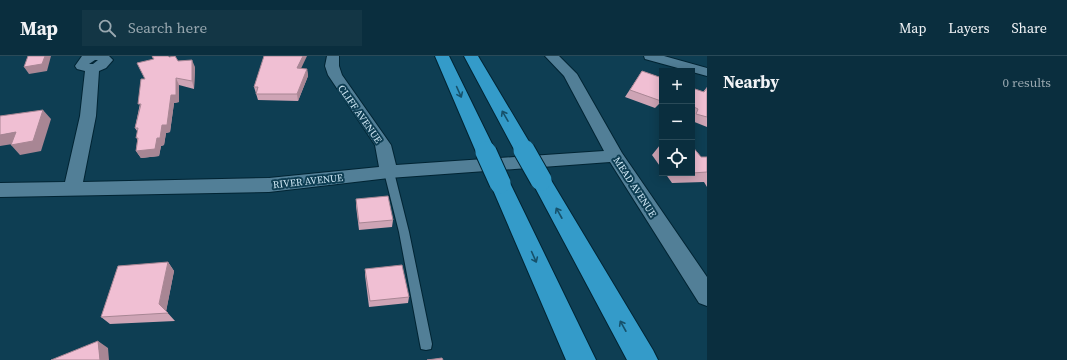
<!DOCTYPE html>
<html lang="en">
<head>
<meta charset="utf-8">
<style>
	:root { --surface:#0a2e3e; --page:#133645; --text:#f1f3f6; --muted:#99a8b0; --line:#2a4a58 }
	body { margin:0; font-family:"Source Serif 4",serif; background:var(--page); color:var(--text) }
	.controls { position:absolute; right:12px; top:12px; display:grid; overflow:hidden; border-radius:0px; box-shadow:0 2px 10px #0003 }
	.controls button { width:36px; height:36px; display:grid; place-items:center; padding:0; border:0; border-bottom:1px solid var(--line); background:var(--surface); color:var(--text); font:20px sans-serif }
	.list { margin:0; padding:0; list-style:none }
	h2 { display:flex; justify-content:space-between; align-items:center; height:52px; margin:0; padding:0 16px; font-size:17px }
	h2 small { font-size:13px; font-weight:400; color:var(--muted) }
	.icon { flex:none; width:22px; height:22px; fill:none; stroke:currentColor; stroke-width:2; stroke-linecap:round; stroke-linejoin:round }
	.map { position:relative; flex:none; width:707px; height:304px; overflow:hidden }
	header { display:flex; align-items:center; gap:24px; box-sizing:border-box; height:56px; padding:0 20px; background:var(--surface); border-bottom:1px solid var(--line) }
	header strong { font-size:19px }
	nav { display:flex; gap:22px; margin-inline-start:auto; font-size:14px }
	.search { width:280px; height:36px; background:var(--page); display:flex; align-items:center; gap:10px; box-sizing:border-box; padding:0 14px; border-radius:0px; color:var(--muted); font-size:15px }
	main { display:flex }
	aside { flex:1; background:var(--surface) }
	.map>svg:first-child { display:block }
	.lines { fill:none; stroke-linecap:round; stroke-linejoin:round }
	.service-casing { stroke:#002433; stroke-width:2 }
	.minor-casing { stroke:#002433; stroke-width:2 }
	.motorway-casing { stroke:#002433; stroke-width:2 }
	.service { fill:#527f97; fill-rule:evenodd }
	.minor { fill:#527f97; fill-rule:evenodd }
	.motorway { fill:#349bc9; fill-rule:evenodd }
	.motorway-bridge-casing { stroke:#002433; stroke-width:23; stroke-linecap:butt }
	.motorway-bridge { stroke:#349bc9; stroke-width:21 }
	.wall { fill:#cea4b5 }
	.shaded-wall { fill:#a88694 }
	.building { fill:#f0bfd3; stroke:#a88694 }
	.oneway { stroke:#16516b }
	.labels { text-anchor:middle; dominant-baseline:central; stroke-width:4; stroke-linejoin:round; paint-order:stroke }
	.street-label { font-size:10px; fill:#d3ebf8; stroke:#0e3e53 }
</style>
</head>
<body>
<header>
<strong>Map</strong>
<div class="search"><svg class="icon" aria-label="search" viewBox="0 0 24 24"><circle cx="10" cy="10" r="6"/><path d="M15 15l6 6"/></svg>Search here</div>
<nav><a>Map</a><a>Layers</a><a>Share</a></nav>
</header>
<main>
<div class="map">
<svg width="707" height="304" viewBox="0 0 707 304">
	<rect width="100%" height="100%" fill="#0e3e53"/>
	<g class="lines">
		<defs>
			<path id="service" d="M389 113 394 116 409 176 432 288 431 293 426 294 421 293 420 288 399 176 384 116Z"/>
			<path id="minor" d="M82 0H109L113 4 106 12 99 15 96 60 83 126 269 122 379 111 375 89 328 19 325 10 327 0H339V10L342 19 391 89 396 109 604 95 564 20 545 0H559L577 18 622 97 707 221V250L699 247 610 106 389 122 269 136 0 141V127L65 126 80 60 85 15 77 13 75 10ZM95 4H98L93 8H89Z
				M644 0H664L707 12V20L645 3Z"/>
			<path id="motorway" d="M435 0H449L496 96 493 101 486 103 479 101 476 96Z
				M464 0H478L534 94 531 99 524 101 517 99Z
				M541 116 548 119 653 294 658 304H627L531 124 534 119Z
				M500 119 507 122 510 127 596 304H566L490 127 493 122Z"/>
		</defs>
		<use href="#service" class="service-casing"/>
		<use href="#minor" class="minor-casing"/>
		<use href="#motorway" class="motorway-casing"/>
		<use href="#service" class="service"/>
		<use href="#minor" class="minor"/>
		<use href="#motorway" class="motorway"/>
		<defs>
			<path id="motorway-bridge" d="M524 94 541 124
				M486 96 500 127"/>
		</defs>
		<use href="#motorway-bridge" class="motorway-bridge-casing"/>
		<use href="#motorway-bridge" class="motorway-bridge"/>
	</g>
	<path class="wall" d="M152 0 169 1 178 5 195 11 194 33 179 29V46L174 47 170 76 166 77 164 89 161 90 159 100 141 102 136 95 137 86V75L135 72 145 23 153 3Z
		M301 13H307L308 20 298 45 258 44 254 31Z
		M642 15 662 22V49L659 48 655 52 625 41Z
		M707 31V71L692 65 693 60 692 59V32L703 36Z
		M660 89H662V113L652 99Z
		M692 90 701 101H707V131L704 126 672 127 665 117H692Z
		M356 143 393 164 392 171 359 174 356 150Z
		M168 206 174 215 166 255 175 265 110 268 101 261Z
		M365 213 409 241 408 247 369 251 365 219Z"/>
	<path class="shaded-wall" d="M45 0H51L47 15 29 18 24 11Z
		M303 0H307L298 19 297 12Z
		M192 4 195 11 194 33 192 25Z
		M307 13 308 20 298 45 297 38Z
		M176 22 179 29V46L174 47 170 76 166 77 164 89 161 90 159 100 141 102 136 95 157 82Z
		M43 54 51 63 41 95 20 99 11 89Z
		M16 76 25 86 0 90V79Z
		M168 206 174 215 166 256 159 248Z
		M98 285 108 292 109 304H100Z"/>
	<path class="building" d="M28 0H45L42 8 24 11Z
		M152 0H168L169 1 175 0 178 5 192 4V25L176 22V39H171L167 69H162L160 82H157L155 93 136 95 138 82H136L138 72H135L141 48H138L141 23H145L137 7 154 3Z
		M264 0H303L297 12 307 13 297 38H256L258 31H254Z
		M642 15 662 22V42L661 45 630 34Z
		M692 32 704 36 707 32V61L696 58 698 53 692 50Z
		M43 54 33 85 11 89 16 76 0 79V60Z
		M692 90 701 101H707V116L692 117Z
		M388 140 393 164 359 167 356 143Z
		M168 206 159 248 168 257 101 261 118 210Z
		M402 209 409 241 370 245 365 213Z
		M98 285 100 304H51Z
		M442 302 443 304H427Z"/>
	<defs><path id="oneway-shaft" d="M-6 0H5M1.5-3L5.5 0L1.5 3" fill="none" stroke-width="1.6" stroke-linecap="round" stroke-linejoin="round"/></defs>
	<g class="oneway">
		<use href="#oneway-shaft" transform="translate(459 36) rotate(66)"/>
		<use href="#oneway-shaft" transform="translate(505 60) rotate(-120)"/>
		<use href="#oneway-shaft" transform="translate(559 157) rotate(-119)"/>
		<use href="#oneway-shaft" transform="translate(534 201) rotate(66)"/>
		<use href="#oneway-shaft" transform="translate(623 270) rotate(-119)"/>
	</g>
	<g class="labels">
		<g class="street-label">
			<text transform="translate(360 58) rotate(55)">CLIFF AVENUE</text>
			<text transform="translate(308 125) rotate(-6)">RIVER AVENUE</text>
			<text transform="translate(635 131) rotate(57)">MEAD AVENUE</text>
		</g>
	</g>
</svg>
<div class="controls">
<button>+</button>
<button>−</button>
<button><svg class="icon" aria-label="locate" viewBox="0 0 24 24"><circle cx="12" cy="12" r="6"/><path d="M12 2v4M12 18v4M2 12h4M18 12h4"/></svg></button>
</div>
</div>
<aside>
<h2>Nearby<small>0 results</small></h2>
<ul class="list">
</ul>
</aside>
</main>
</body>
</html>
